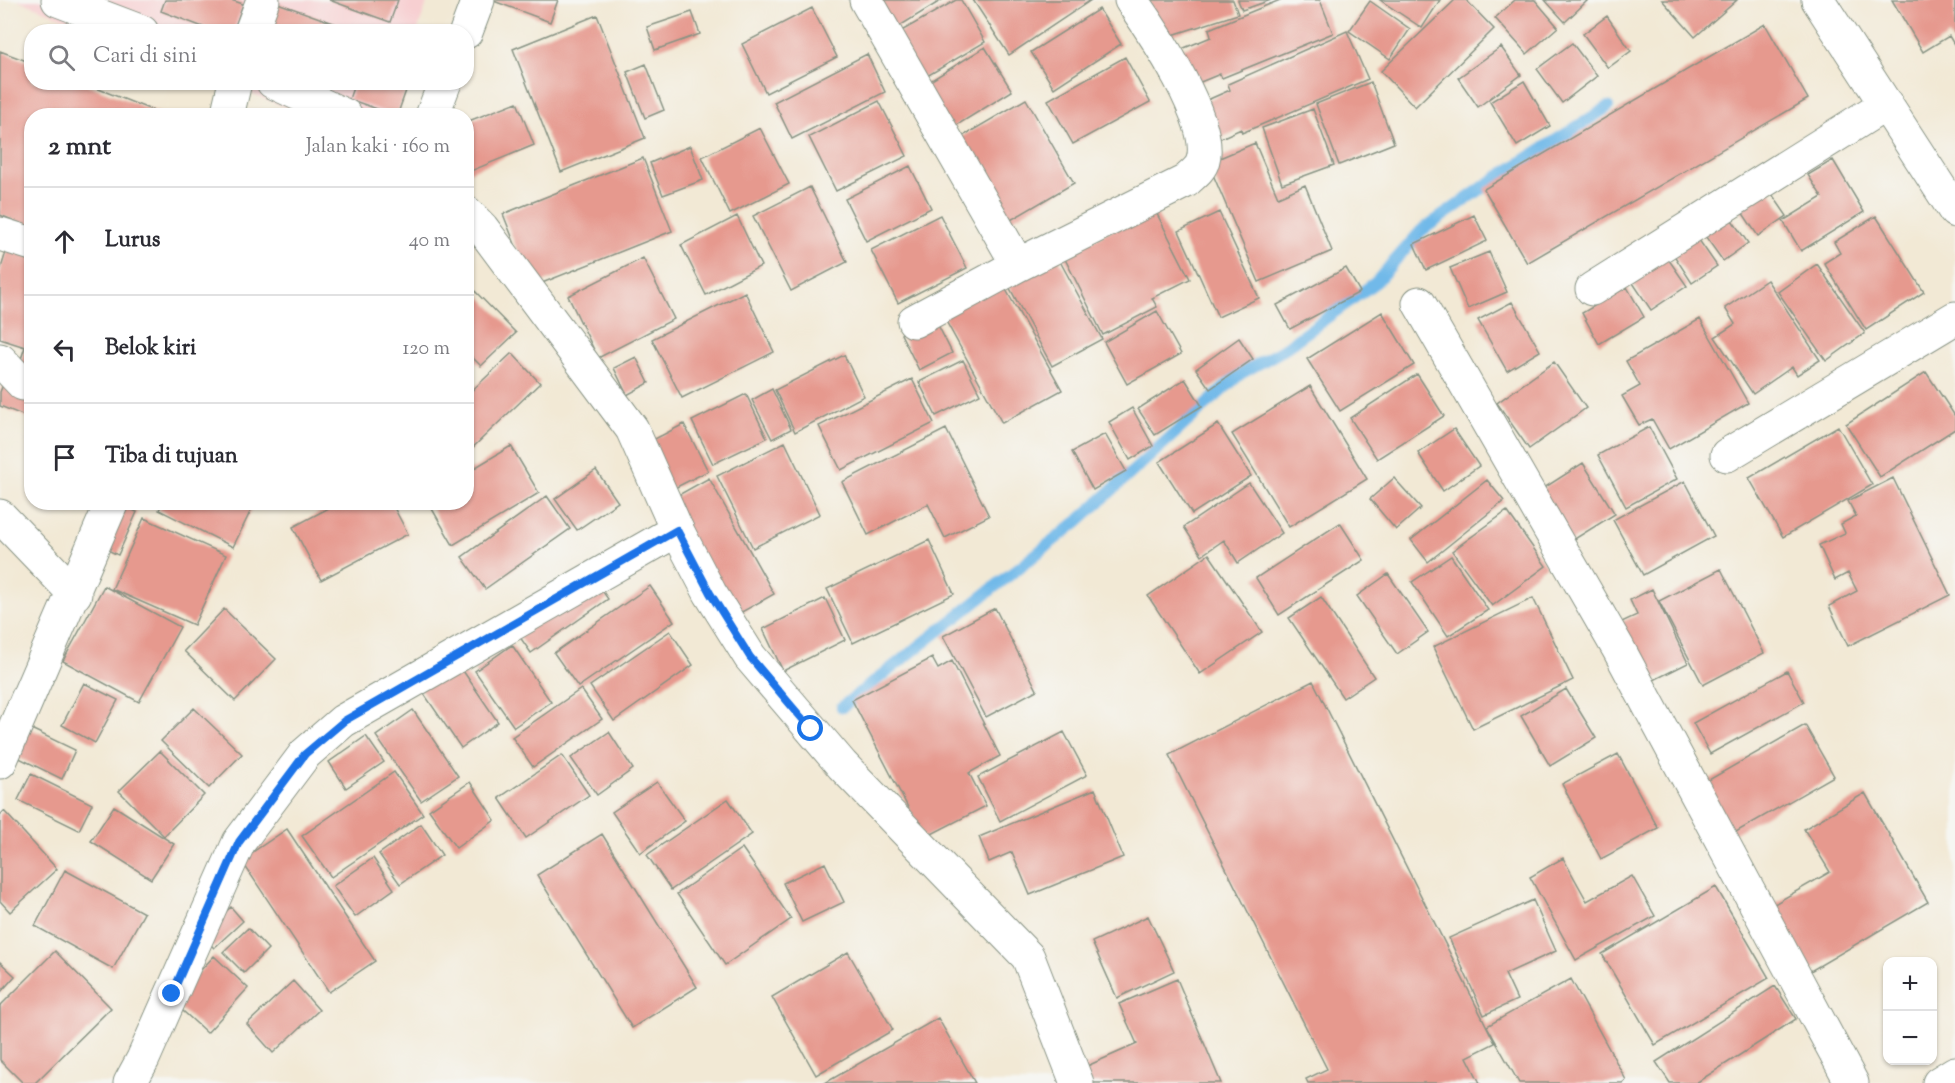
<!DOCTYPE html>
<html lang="id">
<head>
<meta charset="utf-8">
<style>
	:root { --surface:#fff; --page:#f7f7f7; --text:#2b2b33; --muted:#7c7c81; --line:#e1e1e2 }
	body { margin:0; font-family:"Sorts Mill Goudy",serif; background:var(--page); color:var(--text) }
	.controls { position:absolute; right:18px; bottom:18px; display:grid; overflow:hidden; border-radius:12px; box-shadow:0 2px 4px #0004 }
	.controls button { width:54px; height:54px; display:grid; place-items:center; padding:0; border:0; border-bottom:2px solid var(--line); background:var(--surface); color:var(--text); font:30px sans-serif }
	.stop { position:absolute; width:18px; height:18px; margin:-14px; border:4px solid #1a73e8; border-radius:50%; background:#fff }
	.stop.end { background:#1a73e8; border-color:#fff; box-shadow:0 2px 6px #0008 }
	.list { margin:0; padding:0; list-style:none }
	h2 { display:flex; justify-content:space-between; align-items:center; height:78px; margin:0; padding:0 24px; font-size:26px }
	h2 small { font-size:20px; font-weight:400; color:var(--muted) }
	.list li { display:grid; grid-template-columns:39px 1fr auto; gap:18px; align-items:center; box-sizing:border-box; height:108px; padding:0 24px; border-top:2px solid var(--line) }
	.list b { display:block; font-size:22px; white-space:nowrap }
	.list em { font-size:20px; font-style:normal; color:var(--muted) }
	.icon { flex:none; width:33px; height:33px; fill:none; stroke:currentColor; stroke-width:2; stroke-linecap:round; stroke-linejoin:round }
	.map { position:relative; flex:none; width:1955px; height:1083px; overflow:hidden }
	.search { position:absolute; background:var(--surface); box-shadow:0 2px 4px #0004; left:24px; top:24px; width:450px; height:66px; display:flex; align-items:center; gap:15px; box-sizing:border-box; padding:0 21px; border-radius:24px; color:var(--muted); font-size:22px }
	.panel { position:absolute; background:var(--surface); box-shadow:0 2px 4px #0004; left:24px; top:108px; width:450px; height:402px; border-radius:24px }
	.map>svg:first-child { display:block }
	.built { fill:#f7cfd1 }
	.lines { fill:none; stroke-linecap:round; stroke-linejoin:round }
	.stream { stroke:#71b9e9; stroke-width:12 }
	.building { fill:#e6998e }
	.minor-casing { stroke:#889384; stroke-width:35 }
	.tertiary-casing { stroke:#889384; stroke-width:35 }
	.primary-casing { stroke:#889384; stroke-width:35 }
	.minor { stroke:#fff; stroke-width:33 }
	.tertiary { stroke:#fff; stroke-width:33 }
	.primary { stroke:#fff; stroke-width:33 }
	.route { stroke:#1a73e8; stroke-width:8 }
</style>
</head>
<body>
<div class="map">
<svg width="1955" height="1083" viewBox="0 0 1955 1083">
	<rect width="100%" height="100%" fill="#f6f6f2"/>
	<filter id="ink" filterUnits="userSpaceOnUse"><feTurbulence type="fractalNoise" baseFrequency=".0167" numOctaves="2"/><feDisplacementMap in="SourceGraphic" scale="12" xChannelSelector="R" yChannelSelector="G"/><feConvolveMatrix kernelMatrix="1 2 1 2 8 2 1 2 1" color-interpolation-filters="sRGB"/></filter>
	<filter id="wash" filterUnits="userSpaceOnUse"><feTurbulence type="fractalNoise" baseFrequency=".008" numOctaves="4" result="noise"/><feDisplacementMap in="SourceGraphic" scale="24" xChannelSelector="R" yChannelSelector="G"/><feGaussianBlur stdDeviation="1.35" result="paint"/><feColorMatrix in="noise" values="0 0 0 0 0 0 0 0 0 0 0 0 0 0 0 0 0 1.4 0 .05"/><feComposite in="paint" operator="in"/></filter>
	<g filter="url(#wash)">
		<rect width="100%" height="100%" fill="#f2e9d5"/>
		<path class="built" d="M18 0H428L417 32 96 31Z
			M224 83H397L385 116 306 115Z"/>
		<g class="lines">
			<path class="stream" d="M842 707 1077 522 1240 374 1281 351 1376 282 1421 231 1495 179 1608 107"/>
		</g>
		<g id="blocks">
			<path class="building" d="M165 0H231L243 4 233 32H216L161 11Z
				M329 0H398L390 22Z
				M491 0H558L550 22Z
				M875 0H942L893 30Z
				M956 0H961L985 42 922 79 896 34Z
				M973 0H1091L1009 55Z
				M1148 0H1233L1238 14 1160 39Z
				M1238 0H1271L1242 10Z
				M1280 0H1320L1333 33 1222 78 1220 74 1186 88 1172 53 1211 37 1209 29Z
				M1380 0H1440L1422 28Z
				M1455 0H1466L1494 29 1415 107 1381 71Z
				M1515 0H1535L1558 27 1527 54 1495 18Z
				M1545 0H1588L1565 22Z
				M1662 0H1737L1695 37Z
				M1892 0H1955V46L1949 36 1923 52Z
				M272 1 356 31V32H261Z
				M1370 1 1410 29 1390 59 1349 31Z
				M812 8 837 57 766 93 742 44Z
				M1099 9 1121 44 1054 88 1031 52Z
				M692 12 700 34 655 50 647 27Z
				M597 15 645 138 561 172 513 49Z
				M1607 16 1631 51 1608 68 1583 34Z
				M1765 24 1808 99 1527 263 1484 189Z
				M1347 31 1368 79 1242 133 1241 129 1212 142 1196 105 1230 90 1228 84Z
				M1572 43 1597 76 1562 103 1537 69Z
				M985 47 1012 91 949 130 922 86Z
				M1501 47 1521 75 1478 107 1458 78Z
				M0 51 32 63V82H81L164 115 32 116V228L0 215Z
				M867 54 885 92 792 139 774 102Z
				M1125 57 1150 102 1073 144 1048 100Z
				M646 64 664 110 645 118 627 72Z
				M1524 81 1550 126 1517 146 1490 102Z
				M355 82H409L397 116 349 99Z
				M1371 82 1394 143 1339 165 1316 104Z
				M1026 99 1074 183 1004 224 956 140Z
				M879 101 907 156 836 191 809 137Z
				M517 102 534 145 466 173V122Z
				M1313 109 1334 165 1282 184 1262 128Z
				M760 128 789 184 730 214 702 157Z
				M1255 143 1278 197 1305 185 1332 251 1259 282 1208 163Z
				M690 146 703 180 663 195 650 163Z
				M643 158 672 231 532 287 503 214Z
				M1833 160 1864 212 1801 251 1783 221 1822 197 1808 175Z
				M910 166 931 208 866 241 845 199Z
				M1765 184 1787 216 1758 236 1736 203Z
				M810 187 847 262 791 291 753 216Z
				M1723 207 1748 243 1723 261 1698 226Z
				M1154 208 1190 279 1152 298 1157 307 1103 335 1063 255Z
				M1219 212 1259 298 1218 317 1179 231Z
				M940 215 967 268 898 303 871 250Z
				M1474 215 1487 241 1426 270 1414 244Z
				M737 216 761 266 706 295 681 245Z
				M1876 216 1924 292 1866 330 1824 263 1840 253 1834 242Z
				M1692 230 1717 266 1692 283 1668 246Z
				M7 249 32 257V379L16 374 25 347 0 339V271Z
				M1662 250 1687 286 1651 310 1627 274Z
				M1489 252 1507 292 1468 309 1450 268Z
				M1056 254 1102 339 1052 366 1006 281Z
				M643 258 674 319 598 358 568 296Z
				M1817 264 1865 333 1826 361 1778 292Z
				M1346 268 1360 292 1290 329 1277 305Z
				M1000 279 1062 390 1002 423 941 312Z
				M1767 280 1820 360 1797 375 1792 367 1753 394 1715 337 1735 324 1725 308Z
				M466 282 516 333 481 366 466 351Z
				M1627 287 1644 317 1599 344 1582 313Z
				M745 292 774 352 682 398 652 339Z
				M1512 302 1540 351 1507 371 1478 320Z
				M1157 311 1181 354 1127 384 1104 342Z
				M1382 312 1414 365 1340 411 1307 359Z
				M934 317 952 353 919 370 901 334Z
				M1700 319 1748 403 1669 449 1652 419 1639 425 1622 396 1640 386 1626 361Z
				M1239 338 1253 359 1210 389 1196 369Z
				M512 353 540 383 466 454V396Z
				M844 355 864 396 795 432 775 390Z
				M636 357 649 383 627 395 614 368Z
				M963 360 980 394 936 416 919 382Z
				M1554 362 1586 408 1529 449 1497 403Z
				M1926 372 1955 416V429L1880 477 1846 424Z
				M1417 374 1444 416 1377 459 1350 418Z
				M912 379 934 423 841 470 819 426Z
				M1185 379 1202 406 1155 435 1138 409Z
				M5 380 32 391V419L0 406V392Z
				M1310 386 1367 479 1289 527 1232 434Z
				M772 389 791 429 772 439 752 400Z
				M746 394 767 438 713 464 692 421Z
				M1132 408 1153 446 1130 460 1109 422Z
				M684 424 708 471 665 493 641 446Z
				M1218 424 1251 476 1192 514 1159 462Z
				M1838 426 1872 485 1783 537 1749 478Z
				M1649 427 1677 479 1626 507 1598 455Z
				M946 429 989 516 945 538 928 504 868 535 842 482Z
				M1454 429 1479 466 1443 491 1418 453Z
				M1105 434 1126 471 1093 490 1072 452Z
				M785 442 820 514 753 548 717 476Z
				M511 446 539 493 453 545 428 502H466V473Z
				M1583 463 1615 514 1565 545 1533 495Z
				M596 470 618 502 577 530 555 499Z
				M709 478 774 594 731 618 666 502Z
				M1394 478 1421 508 1396 530 1370 499Z
				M1893 478 1950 595 1848 646 1829 606 1857 591 1848 573 1835 580 1819 545 1845 533 1841 524 1856 516 1848 501Z
				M1487 480 1504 501 1428 562 1411 540Z
				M1685 481 1714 536 1643 575 1613 520Z
				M1249 483 1282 533 1238 563 1224 540 1202 555 1184 527Z
				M547 496 570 529 485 589 462 557Z
				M116 502 137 512 118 555 97 545Z
				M163 502H255L233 547 159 510Z
				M340 502H391L408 534 321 580 293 527Z
				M1507 511 1546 566 1492 606 1452 551Z
				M144 518 226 555 194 625 112 589Z
				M1340 523 1364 560 1279 615 1256 578Z
				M929 540 954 594 853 643 827 589Z
				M1209 554 1262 632 1200 674 1148 596Z
				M1451 556 1488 610 1448 636 1412 582Z
				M1721 569 1764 653 1703 685 1659 601Z
				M1388 574 1428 632 1397 654 1357 596Z
				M594 579 608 599 531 653 517 633Z
				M104 586 180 627 139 702 63 661Z
				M650 586 674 621 578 687 554 653Z
				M1652 589 1688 663 1642 686 1613 626 1637 615 1630 600Z
				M1321 597 1374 677 1343 698 1289 618Z
				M825 598 845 640 783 671 763 629Z
				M1533 598 1573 680 1473 729 1433 647Z
				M995 608 1037 690 986 717 943 636Z
				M224 609 276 659 235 701 184 651Z
				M670 631 693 665 614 721 590 686Z
				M512 645 551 702 514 727 475 671Z
				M932 658 938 669 952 661 1000 756 969 773 986 806 924 838 852 700Z
				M457 662 498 722 461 748 420 688Z
				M1787 671 1804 702 1710 754 1693 723Z
				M1313 681 1495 1043 1467 1057 1480 1083H1308L1306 1079 1327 1069 1169 755Z
				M84 683 118 700 95 743 62 725Z
				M581 689 602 719 533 767 512 737Z
				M1566 689 1596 738 1550 766 1521 716Z
				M194 708 242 754 209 788 161 741Z
				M413 710 458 776 421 801 376 736Z
				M1805 725 1834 776 1729 836 1700 785Z
				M25 726 75 750 62 779 11 754Z
				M609 732 633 769 597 795 571 758Z
				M1064 732 1087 775 1000 821 978 777Z
				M366 736 384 762 346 788 329 762Z
				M160 751 204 795 164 836 119 791Z
				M1618 754 1658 828 1601 859 1562 784Z
				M562 755 589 795 526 838 499 798Z
				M394 772 423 814 331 877 302 836Z
				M31 774 92 804 79 830 18 800Z
				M470 782 495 820 456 848 429 810Z
				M657 782 685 821 640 853 612 812Z
				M1095 789 1123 857 1030 895 1012 852 989 862 979 837Z
				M1865 793 1928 902 1802 976 1764 910 1830 872 1804 829Z
				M728 799 752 834 671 890 647 855Z
				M114 806 174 844 151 879 91 841Z
				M4 811 57 869 10 912 0 901V815Z
				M421 824 442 855 400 884 379 854Z
				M287 829 375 961 329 992 241 860Z
				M602 834 697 987 632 1028 537 875Z
				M742 848 791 919 725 965 677 894Z
				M373 858 394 889 355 917 333 886Z
				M1563 858 1587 901 1632 876 1655 916 1576 960 1530 877Z
				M825 863 844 902 802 922 783 883Z
				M65 870 144 913 113 969 35 926Z
				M1716 887 1769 978 1655 1045 1602 954Z
				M1533 900 1556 951 1505 974 1517 1000 1484 1015 1449 938Z
				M231 907 243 921 214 948 201 935Z
				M1148 916 1174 971 1117 998 1092 942Z
				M248 928 268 949 244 973 223 952Z
				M55 951 111 1008 35 1083H23L0 1060V1006Z
				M848 952 893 1030 816 1075 772 997Z
				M214 956 248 988 207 1033 172 1001Z
				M0 962 15 976 0 993Z
				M1177 979 1221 1083H1083L1078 1070 1137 1044 1119 1004Z
				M1571 979 1626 1080 1622 1083H1519L1487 1026Z
				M293 981 319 1010 273 1053 247 1024Z
				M1775 986 1796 1019 1696 1083H1670L1656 1062Z
				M938 1018 975 1083H825Z"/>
		</g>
	</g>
	<g filter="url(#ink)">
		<use href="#blocks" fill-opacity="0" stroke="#889384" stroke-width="1.5"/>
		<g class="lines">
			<defs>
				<path id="minor" d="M866 0 1018 265 914 321
					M1818 0 1955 211
					M251 32 263 0
					M466 32 478 0
					M227 116 235 82
					M432 116 445 82
					M0 234 32 244
					M1018 265 1186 181C1193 174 1201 169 1203 160 1214 122 1153 31 1131 0
					M1592 289 1886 104
					M1419 303 1618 648 1852 1083
					M0 360 23 384
					M1727 455 1955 318
					M0 516 75 594
					M0 762 112 502
					M130 1083 143 1059 239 842 305 754 343 721 677 530"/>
				<path id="tertiary" d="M58 0 142 32
					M273 82 346 116
					M466 212 482 228 632 429 677 530 710 593 750 657 842 765 1028 957 1077 1083"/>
				<path id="primary" d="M1939 1083 1955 1073"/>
			</defs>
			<use href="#minor" class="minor-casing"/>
			<use href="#tertiary" class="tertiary-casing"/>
			<use href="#primary" class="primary-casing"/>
			<use href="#minor" class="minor"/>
			<use href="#tertiary" class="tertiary"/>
			<use href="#primary" class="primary"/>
		</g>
	</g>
	<g class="lines" filter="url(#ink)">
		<path class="route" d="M172 994 239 842 305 754 344 721 677 530 710 593 750 657 811 729"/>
	</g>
</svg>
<div class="controls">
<button>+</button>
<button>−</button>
</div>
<div class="stop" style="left:811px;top:729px"></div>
<div class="stop end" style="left:172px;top:994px"></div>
<div class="search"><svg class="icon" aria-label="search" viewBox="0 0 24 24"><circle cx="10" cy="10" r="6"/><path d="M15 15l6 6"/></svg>Cari di sini</div>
<section class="panel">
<h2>2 mnt<small>Jalan kaki · 160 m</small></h2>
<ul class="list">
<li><svg class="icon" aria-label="ahead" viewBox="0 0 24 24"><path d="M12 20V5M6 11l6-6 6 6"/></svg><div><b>Lurus</b></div><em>40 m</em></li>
<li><svg class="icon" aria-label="left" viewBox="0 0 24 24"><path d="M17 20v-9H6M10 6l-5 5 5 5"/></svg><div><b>Belok kiri</b></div><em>120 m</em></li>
<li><svg class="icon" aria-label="arrive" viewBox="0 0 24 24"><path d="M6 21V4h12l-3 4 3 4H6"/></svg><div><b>Tiba di tujuan</b></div></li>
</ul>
</section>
</div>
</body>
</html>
